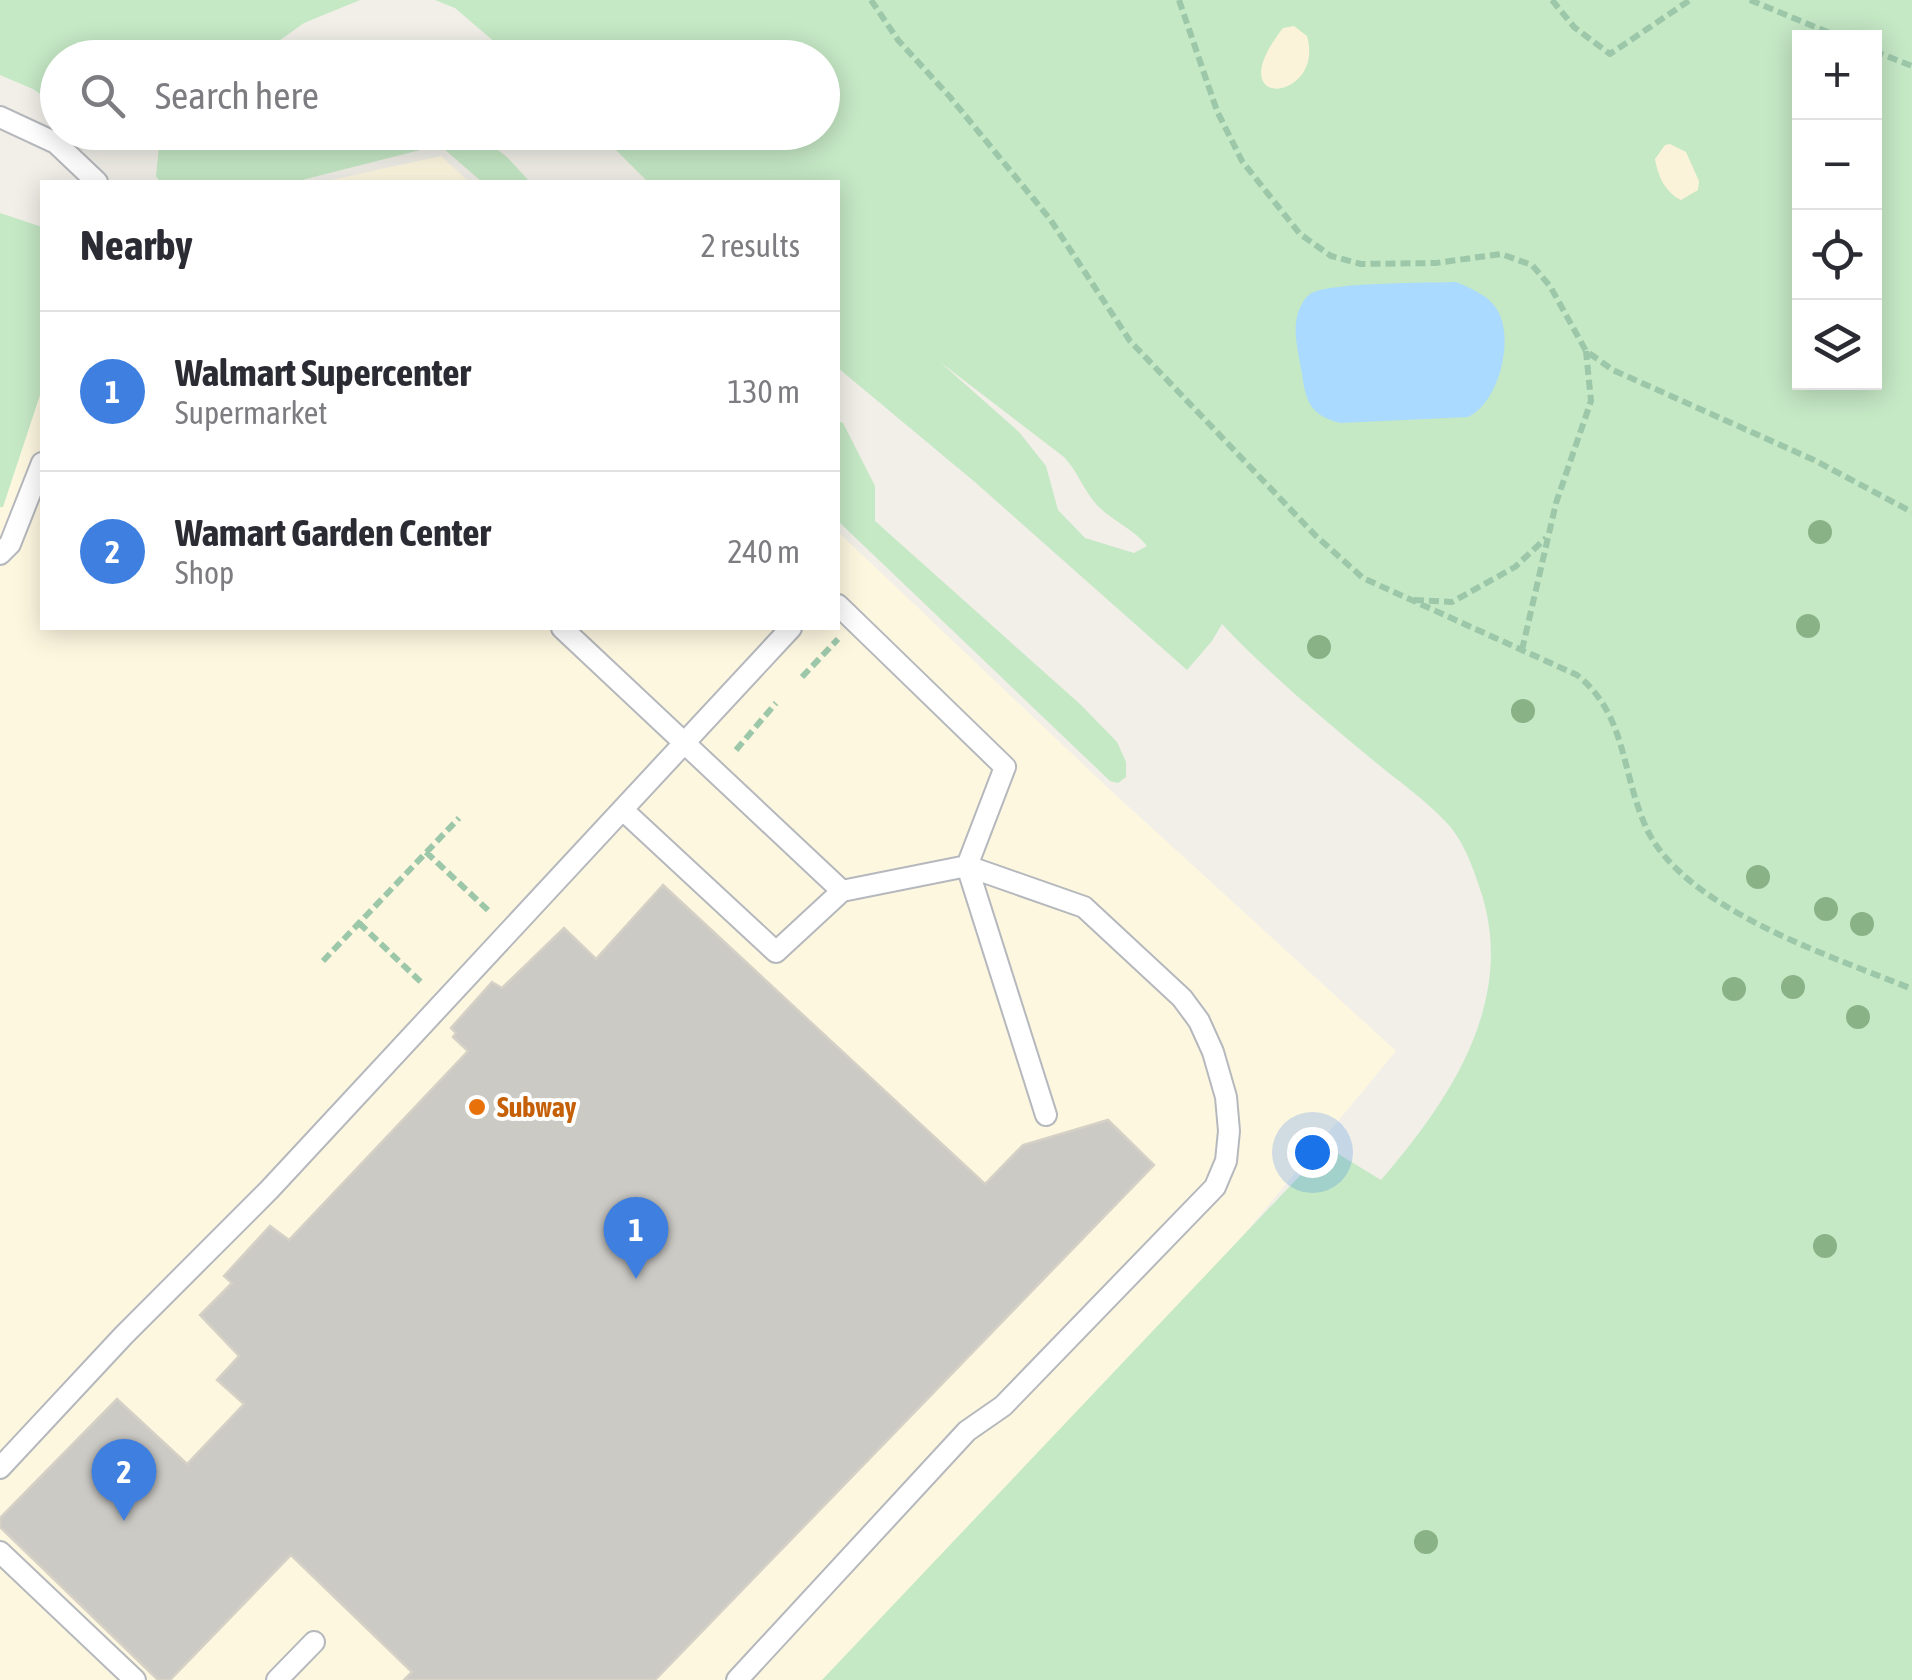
<!DOCTYPE html>
<html lang="en">
<head>
<meta charset="utf-8">
<style>
	:root { --surface:#fff; --page:#f2f2f3; --text:#2b2b33; --muted:#7c7c81; --line:#e1e1e2; --accent:#0b8043 }
	body { margin:0; font-family:"Asap Condensed",sans-serif; background:var(--page); color:var(--text) }
	.controls { position:absolute; right:30px; top:30px; display:grid; overflow:hidden; border-radius:0px; box-shadow:0 5px 25px #0003 }
	.controls button { width:90px; height:90px; display:grid; place-items:center; padding:0; border:0; border-bottom:2px solid var(--line); background:var(--surface); color:var(--text); font:50px sans-serif }
	.you { position:absolute; left:1312px; top:1152px; width:35px; height:35px; margin:-25px; border:8px solid #fff; border-radius:50%; background:#1a73e8; box-shadow:0 0 0 15px #1a73e833 }
	.badge { display:grid; place-items:center; width:65px; height:65px; border-radius:50%; background:var(--accent); color:#fff; font-size:32px; font-weight:700 }
	.pin { position:absolute; translate:-50% -82px; filter:drop-shadow(0 2px 5px #0008) }
	.pin::after { content:''; position:absolute; top:52px; width:35px; height:30px; background:inherit; clip-path:polygon(0 0,100% 0,50% 100%) }
	.list { margin:0; padding:0; list-style:none }
	h2 { display:flex; justify-content:space-between; align-items:center; height:130px; margin:0; padding:0 40px; font-size:42px }
	h2 small { font-size:32px; font-weight:400; color:var(--muted) }
	.list li { display:grid; grid-template-columns:65px 1fr auto; gap:30px; align-items:center; box-sizing:border-box; height:160px; padding:0 40px; border-top:2px solid var(--line) }
	.list b { display:block; font-size:38px; white-space:nowrap }
	.list p { margin:0; font-size:32px; white-space:nowrap; color:var(--muted) }
	.list em { font-size:32px; font-style:normal; color:var(--muted) }
	.icon { flex:none; width:55px; height:55px; fill:none; stroke:currentColor; stroke-width:2; stroke-linecap:round; stroke-linejoin:round }
	.map { position:relative; flex:none; width:1912px; height:1680px; overflow:hidden }
	.search { position:absolute; background:var(--surface); box-shadow:0 5px 25px #0003; left:40px; top:40px; width:800px; height:110px; display:flex; align-items:center; gap:25px; box-sizing:border-box; padding:0 35px; border-radius:55px; color:var(--muted); font-size:38px }
	.panel { position:absolute; background:var(--surface); box-shadow:0 5px 25px #0003; left:40px; top:180px; width:800px; height:450px; border-radius:0px }
	.map>svg:first-child { display:block }
	.commercial { fill:#fef7e0 }
	.green { fill:#c5e8c5; fill-rule:evenodd }
	.sand { fill:#fbf3d9 }
	.water { fill:#aadaff }
	.building { fill:#cccac5; stroke:#d6d1c6; stroke-width:2.5 }
	.lines { fill:none; stroke-linecap:round; stroke-linejoin:round }
	.service-casing { stroke:#b5b8bc; stroke-width:24 }
	.path { stroke:#9cc7a9; stroke-width:6; stroke-dasharray:10 5; stroke-linecap:butt }
	.service { stroke:#fff; stroke-width:20 }
	.tree { fill:#89b387 }
	.food-dot { fill:#e8710a; stroke:#fff; stroke-width:4 }
	.labels { text-anchor:middle; dominant-baseline:central; stroke-width:8; stroke-linejoin:round; paint-order:stroke }
	.food-label { font-size:28px; font-weight:bold; fill:#c56008; stroke:#fff; text-anchor:start }
</style>
</head>
<body>
<div class="map">
<svg width="1912" height="1680" viewBox="0 0 1912 1680">
	<rect width="100%" height="100%" fill="#f1efe8"/>
	<path class="commercial" d="M441 156 469 182H322Z
		M42 310V628H838V532L1107 787 1396 1051 1184 1307 822 1680H0V445Z"/>
	<path class="green" d="M0 0H360L304 23 256 57 58 58 57 106 33 89 0 75Z
		M435 0H1912V1680H822L1327 1147 1381 1180C1451 1099 1519 998 1479 886 1472 864 1461 836 1444 820 1423 798 1397 780 1374 761 1321 717 1269 674 1222 624L1212 641 1187 670 976 483 838 368V182H648L599 133 822 132V58L512 57 455 8ZM1800 38H1874V382H1800ZM940 362 1064 457C1078 472 1084 491 1097 505 1113 522 1133 528 1147 546L1134 553 1085 538 1058 510 1046 466 1019 432Z
		M474 132 507 157 530 182H482L443 148 432 147 294 182H160L156 176 160 137 172 133Z
		M0 213 42 227V389L3 507H0Z
		M838 421 843 423 875 486V521L1081 705 1117 742 1126 762V777L1118 783 1110 781 838 521Z"/>
	<path class="sand" d="M1294 26 1307 36C1326 102 1216 113 1283 28Z
		M1670 144 1686 152 1699 181 1698 190 1681 200C1665 192 1658 176 1655 159L1665 145Z"/>
	<path class="water" d="M1456 282C1470 288 1488 295 1496 308 1516 337 1499 403 1468 417L1340 423C1311 415 1306 403 1302 374 1299 353 1290 326 1301 306 1303 301 1306 297 1310 294 1328 282 1429 283 1456 282Z"/>
	<path class="building" d="M663 885 985 1184 1023 1145 1108 1120 1154 1165 655 1680H404L412 1672 291 1555 170 1680H158L0 1527V1518L117 1399 187 1464 244 1404 217 1380 239 1356 200 1315 232 1283 224 1276 270 1226 289 1240 468 1051 453 1037 456 1033 451 1028 492 982 502 988 564 928 596 959Z"/>
	<g class="lines">
		<defs>
			<path id="service" d="M0 117 56 143 97 182
				M0 554 10 544 42 463
				M838 605 1005 767 967 866 1046 1115
				M562 628 842 891 967 866 1084 907 1182 998 1199 1021 1213 1052 1226 1097 1229 1131 1226 1161 1215 1187 1003 1406 967 1431 737 1680
				M624 811 776 952 842 891
				M0 1468 124 1335 269 1190 791 628
				M0 1552 135 1680
				M277 1680 314 1642"/>
		</defs>
		<use href="#service" class="service-casing"/>
		<path class="path" d="M871 0 898 40 950 97 1050 219 1130 341 1316 536 1363 578 1577 675C1626 714 1621 770 1645 825 1681 909 1832 956 1912 989
			M1179 0 1217 111 1242 161 1300 234 1331 256 1361 264 1436 263 1501 254 1532 265 1550 286 1586 351 1613 370 1814 460 1912 512
			M1552 0 1574 27 1610 54 1690 0
			M1750 0 1842 38
			M1874 51 1912 66
			M1414 600 1452 602 1515 567 1546 538
			M1522 650 1556 503 1591 401 1586 351
			M802 677 838 639
			M736 750 776 703
			M426 852 491 913
			M359 923 423 984
			M323 961 459 818"/>
		<use href="#service" class="service"/>
	</g>
	<g class="tree">
		<circle cx="1820" cy="532" r="12"/>
		<circle cx="1808" cy="626" r="12"/>
		<circle cx="1319" cy="647" r="12"/>
		<circle cx="1523" cy="711" r="12"/>
		<circle cx="1758" cy="877" r="12"/>
		<circle cx="1826" cy="909" r="12"/>
		<circle cx="1862" cy="924" r="12"/>
		<circle cx="1793" cy="987" r="12"/>
		<circle cx="1734" cy="989" r="12"/>
		<circle cx="1858" cy="1017" r="12"/>
		<circle cx="1825" cy="1246" r="12"/>
		<circle cx="1426" cy="1542" r="12"/>
	</g>
	<circle class="food-dot" cx="477" cy="1107" r="10"/>
	<g class="labels">
		<g class="food-label">
			<text x="497" y="1107">Subway</text>
		</g>
	</g>
</svg>
<div class="controls">
<button>+</button>
<button>−</button>
<button><svg class="icon" aria-label="locate" viewBox="0 0 24 24"><circle cx="12" cy="12" r="6"/><path d="M12 2v4M12 18v4M2 12h4M18 12h4"/></svg></button>
<button><svg class="icon" aria-label="layers" viewBox="0 0 24 24"><path d="M12 4l9 5-9 5-9-5zM3 14l9 5 9-5"/></svg></button>
</div>
<div class="you"></div>
<div class="pin badge" style="left:636px;top:1279px;background:#3f7fe0">1</div>
<div class="pin badge" style="left:124px;top:1521px;background:#3f7fe0">2</div>
<div class="search"><svg class="icon" aria-label="search" viewBox="0 0 24 24"><circle cx="10" cy="10" r="6"/><path d="M15 15l6 6"/></svg>Search here</div>
<section class="panel">
<h2>Nearby<small>2 results</small></h2>
<ul class="list">
<li><span class="badge" style="background:#3f7fe0">1</span><div><b>Walmart Supercenter</b><p>Supermarket</p></div><em>130 m</em></li>
<li><span class="badge" style="background:#3f7fe0">2</span><div><b>Wamart Garden Center</b><p>Shop</p></div><em>240 m</em></li>
</ul>
</section>
</div>
</body>
</html>
